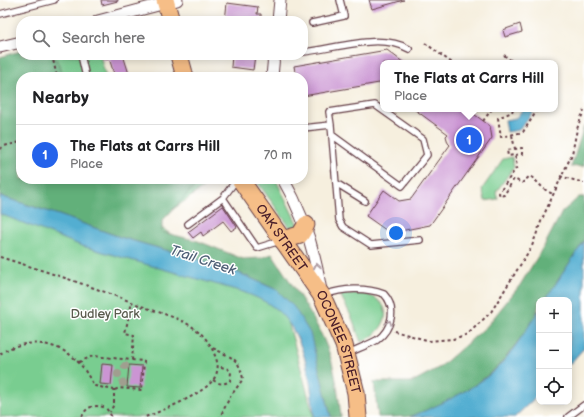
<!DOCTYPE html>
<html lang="en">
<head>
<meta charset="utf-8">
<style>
	:root { --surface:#fff; --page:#f2f2f2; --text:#202124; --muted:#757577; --line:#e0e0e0; --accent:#2563eb }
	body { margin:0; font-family:"Balsamiq Sans",sans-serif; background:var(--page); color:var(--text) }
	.controls { position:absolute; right:12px; bottom:12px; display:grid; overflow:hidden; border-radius:8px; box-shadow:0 2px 10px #0003 }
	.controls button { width:36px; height:36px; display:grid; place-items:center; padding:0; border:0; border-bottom:1px solid var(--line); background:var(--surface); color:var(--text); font:20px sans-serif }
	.you { position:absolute; left:396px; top:233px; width:14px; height:14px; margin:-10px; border:3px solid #fff; border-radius:50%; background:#1a73e8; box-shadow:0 0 0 6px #1a73e833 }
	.badge { display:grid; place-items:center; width:26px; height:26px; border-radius:50%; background:var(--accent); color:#fff; font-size:13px; font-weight:700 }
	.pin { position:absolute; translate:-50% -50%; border:2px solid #fff; box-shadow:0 1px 4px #0006 }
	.popup { position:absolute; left:380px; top:60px; width:178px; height:52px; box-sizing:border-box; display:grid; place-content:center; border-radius:8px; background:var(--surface); filter:drop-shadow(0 1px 3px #0005); font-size:13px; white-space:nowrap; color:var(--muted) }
	.popup b { font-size:15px; color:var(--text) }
	.popup::after { content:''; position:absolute; left:50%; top:100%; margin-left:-8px; border:8px solid transparent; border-top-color:var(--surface) }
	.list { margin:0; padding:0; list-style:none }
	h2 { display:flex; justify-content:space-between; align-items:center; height:52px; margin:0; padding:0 16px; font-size:17px }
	h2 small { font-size:13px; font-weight:400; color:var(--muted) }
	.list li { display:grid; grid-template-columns:26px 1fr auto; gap:12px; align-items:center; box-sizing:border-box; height:60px; padding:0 16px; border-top:1px solid var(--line) }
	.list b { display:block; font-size:15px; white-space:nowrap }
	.list p { margin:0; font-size:13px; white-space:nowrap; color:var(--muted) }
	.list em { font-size:13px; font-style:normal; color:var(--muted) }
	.icon { flex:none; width:22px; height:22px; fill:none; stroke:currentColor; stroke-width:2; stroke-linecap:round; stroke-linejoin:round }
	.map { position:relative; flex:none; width:584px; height:417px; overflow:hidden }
	.search { position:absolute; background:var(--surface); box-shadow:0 2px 10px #0003; left:16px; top:16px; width:292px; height:44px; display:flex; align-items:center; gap:10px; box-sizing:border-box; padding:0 14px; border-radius:16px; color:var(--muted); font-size:15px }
	.panel { position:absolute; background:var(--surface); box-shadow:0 2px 10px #0003; left:16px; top:72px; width:292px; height:112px; border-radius:16px }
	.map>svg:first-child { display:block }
	.green { fill:#79cd90; stroke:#62765e }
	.forest { fill:#62b07a; stroke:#566852 }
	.water { fill:#53aed1; stroke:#4e667e }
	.building { fill:#cb95d3 }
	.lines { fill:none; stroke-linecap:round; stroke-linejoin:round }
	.lane-casing { stroke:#643e46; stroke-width:8 }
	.street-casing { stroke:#643e46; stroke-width:13 }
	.primary-casing { stroke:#643e46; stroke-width:19 }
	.path { stroke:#643e46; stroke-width:2; stroke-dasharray:3 3; stroke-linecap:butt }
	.lane { stroke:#fff; stroke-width:5.5 }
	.street { stroke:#fff; stroke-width:11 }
	.primary { stroke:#f6be87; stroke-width:17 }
	.tree { fill:#a09e8f }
	.oneway { stroke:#ae9aa0 }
	.labels { text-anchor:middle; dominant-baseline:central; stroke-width:3; stroke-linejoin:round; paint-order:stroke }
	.street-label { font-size:13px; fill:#4a1f2b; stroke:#fff }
	.park-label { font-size:13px; fill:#5a5c4e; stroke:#fff }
	.water-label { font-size:14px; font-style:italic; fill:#4e5f76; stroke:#fff }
</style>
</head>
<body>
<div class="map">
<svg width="584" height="417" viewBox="0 0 584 417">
	<rect width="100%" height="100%" fill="#fff"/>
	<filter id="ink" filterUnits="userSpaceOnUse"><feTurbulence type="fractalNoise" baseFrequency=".025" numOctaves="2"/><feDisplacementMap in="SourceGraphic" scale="8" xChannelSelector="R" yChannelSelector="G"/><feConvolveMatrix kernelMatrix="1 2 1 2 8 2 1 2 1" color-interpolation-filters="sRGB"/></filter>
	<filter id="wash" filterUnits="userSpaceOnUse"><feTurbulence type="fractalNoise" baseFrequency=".012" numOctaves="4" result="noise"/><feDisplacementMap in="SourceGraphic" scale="16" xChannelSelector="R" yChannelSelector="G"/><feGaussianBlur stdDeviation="0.9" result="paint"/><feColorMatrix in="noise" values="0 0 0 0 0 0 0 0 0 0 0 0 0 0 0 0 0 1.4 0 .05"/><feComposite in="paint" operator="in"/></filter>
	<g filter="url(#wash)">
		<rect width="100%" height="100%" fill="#f6efde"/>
		<path class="green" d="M25 55H100L106 77H21V179H209L211 182 154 223 285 310 314 417H0V62Z
			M512 157 514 167 496 192 498 199 485 201 482 189 503 159Z
			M255 179 276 180 299 227 292 230Z
			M340 294C351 294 363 292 373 297 398 309 381 336 361 342L352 318Z"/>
		<path class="forest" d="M21 51V55H52L60 64 63 77H21V179H199L200 181 162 221V232L198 241 243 259 261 258 272 254C290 282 310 309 324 340 335 364 338 391 341 417H331L322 383 277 290 228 268 120 237 59 215 0 196V57Z
			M584 126V166L571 167Z
			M579 197H584V241L545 300H539C539 315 529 328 519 340 510 352 501 365 489 374 471 390 434 409 411 416 402 417 388 417 378 417L374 382H412L440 367 487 326 520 285 543 248 562 212Z"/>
		<path class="water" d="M523 109H535L519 130 507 132 505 120 516 118Z
			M0 196 59 215 120 237 228 268 277 290 294 307 310 333 331 417H314C311 382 306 337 278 311 268 302 256 297 243 292L82 246 0 214Z
			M584 241V348L569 365V300H545Z
			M539 310V394L515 417H410C439 405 478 388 500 365 515 348 527 329 539 310Z"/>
		<g id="blocks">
			<path class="building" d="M101 0H118V1L102 5Z
				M369 0H404L372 9Z
				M227 3 258 7 257 14H261V21H225Z
				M520 24 522 32 505 37 503 30Z
				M387 50 404 63H383V86L379 83 303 96V77H296L294 66Z
				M101 55H123L129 74 115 77 109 58 103 60Z
				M232 55H255L253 70 231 67Z
				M414 109H467L490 126 492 138 430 225 390 233 366 216 384 190 399 201 411 199 450 145 448 143 446 136 448 134Z
				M223 206 237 227 231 231 223 221 203 236 201 232 193 238 188 232Z
				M102 364 113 365 111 385 100 384Z
				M129 365 142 366 140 388 127 387Z"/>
		</g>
	</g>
	<g filter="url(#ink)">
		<use href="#blocks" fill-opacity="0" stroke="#643e46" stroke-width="1"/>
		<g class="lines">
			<defs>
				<path id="lane" d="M0 14 54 0
					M312 23 344 16 340 0
					M303 52C335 49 380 32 409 49
					M81 55 86 77
					M331 125 329 112 375 105 423 139 427 155 402 186 332 135
					M303 128 331 125 339 220 343 227 371 245 420 240
					M336 183 365 201
					M223 198 257 248 280 241
					M188 224 223 198 237 179
					M324 295C343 288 365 287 384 294 397 308 392 329 377 340 368 345 357 349 348 353
					M568 417 584 405"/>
				<path id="street" d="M98 21 177 0
					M278 21 280 0
					M0 47 21 42
					M272 77 274 55
					M283 179C304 215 315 251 321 291"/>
				<g id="primary">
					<path d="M165 0 171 21"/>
					<path d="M179 55 185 77"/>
					<path id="s1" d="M240 179 322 296 344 345 356 393 358 417"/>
					<path d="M282 240 300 235 306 225"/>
				</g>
			</defs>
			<use href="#lane" class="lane-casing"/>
			<use href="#street" class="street-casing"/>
			<use href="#primary" class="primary-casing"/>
			<path class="path" d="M265 21 266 19
				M425 43 452 63
				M52 55 57 77
				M504 55 514 63
				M513 109 512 112 498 118 501 137 523 132 538 109
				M483 121 492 109
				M512 135 515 149
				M0 149 4 146 21 142
				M515 155 522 154V148L507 150 508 156 515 155 517 167 499 193 500 196 504 195 514 179 522 183 530 176C540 183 540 188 553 194
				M560 176 584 183
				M0 257C48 272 97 288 144 307 160 313 180 318 194 328 201 332 210 343 213 351 217 360 220 367 215 377 207 393 162 411 145 417
				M394 331 430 341 453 339 468 334 491 312 532 246 542 219 572 154 577 129 584 110
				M213 348C231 358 239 357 243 379L230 397 220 417
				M0 354C23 337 60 341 79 363 86 370 89 379 95 386L114 390V404L110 412
				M79 362 93 356 132 360 134 335 125 333 132 302
				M213 380C219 384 223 385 230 381L231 372 228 369 218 366
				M115 390 119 388 142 390 144 361 132 360
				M82 417C86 406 95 404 106 408L112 417"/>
			<use href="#lane" class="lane"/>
			<use href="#street" class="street"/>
			<use href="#primary" class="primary"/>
		</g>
		<g class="tree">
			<circle cx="125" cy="366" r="4"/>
			<circle cx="118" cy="374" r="4"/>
			<circle cx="123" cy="383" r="4"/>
		</g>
		<defs><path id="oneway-chevron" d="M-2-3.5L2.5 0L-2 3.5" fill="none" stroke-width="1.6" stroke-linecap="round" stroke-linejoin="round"/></defs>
		<g class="oneway">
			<use href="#oneway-chevron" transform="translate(317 266) rotate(-100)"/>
			<use href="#oneway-chevron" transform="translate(389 323) rotate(-69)"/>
		</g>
	</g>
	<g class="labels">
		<g class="street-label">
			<text stroke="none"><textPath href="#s1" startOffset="72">OAK STREET</textPath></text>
			<text stroke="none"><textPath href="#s1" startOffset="192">OCONEE STREET</textPath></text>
		</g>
		<g class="park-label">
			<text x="105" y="314">Dudley Park</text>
		</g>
		<g class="water-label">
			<text transform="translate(203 260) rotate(18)">Trail Creek</text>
		</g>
	</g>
</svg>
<div class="controls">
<button>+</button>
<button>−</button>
<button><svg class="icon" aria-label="locate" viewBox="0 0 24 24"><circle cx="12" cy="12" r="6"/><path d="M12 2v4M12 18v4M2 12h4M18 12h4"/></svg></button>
</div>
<div class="you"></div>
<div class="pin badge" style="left:469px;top:140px">1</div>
<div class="popup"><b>The Flats at Carrs Hill</b>Place</div>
<div class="search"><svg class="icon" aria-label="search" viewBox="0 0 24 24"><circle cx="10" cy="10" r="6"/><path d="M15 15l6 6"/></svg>Search here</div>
<section class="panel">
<h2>Nearby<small></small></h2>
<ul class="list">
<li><span class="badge">1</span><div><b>The Flats at Carrs Hill</b><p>Place</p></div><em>70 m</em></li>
</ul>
</section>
</div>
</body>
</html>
